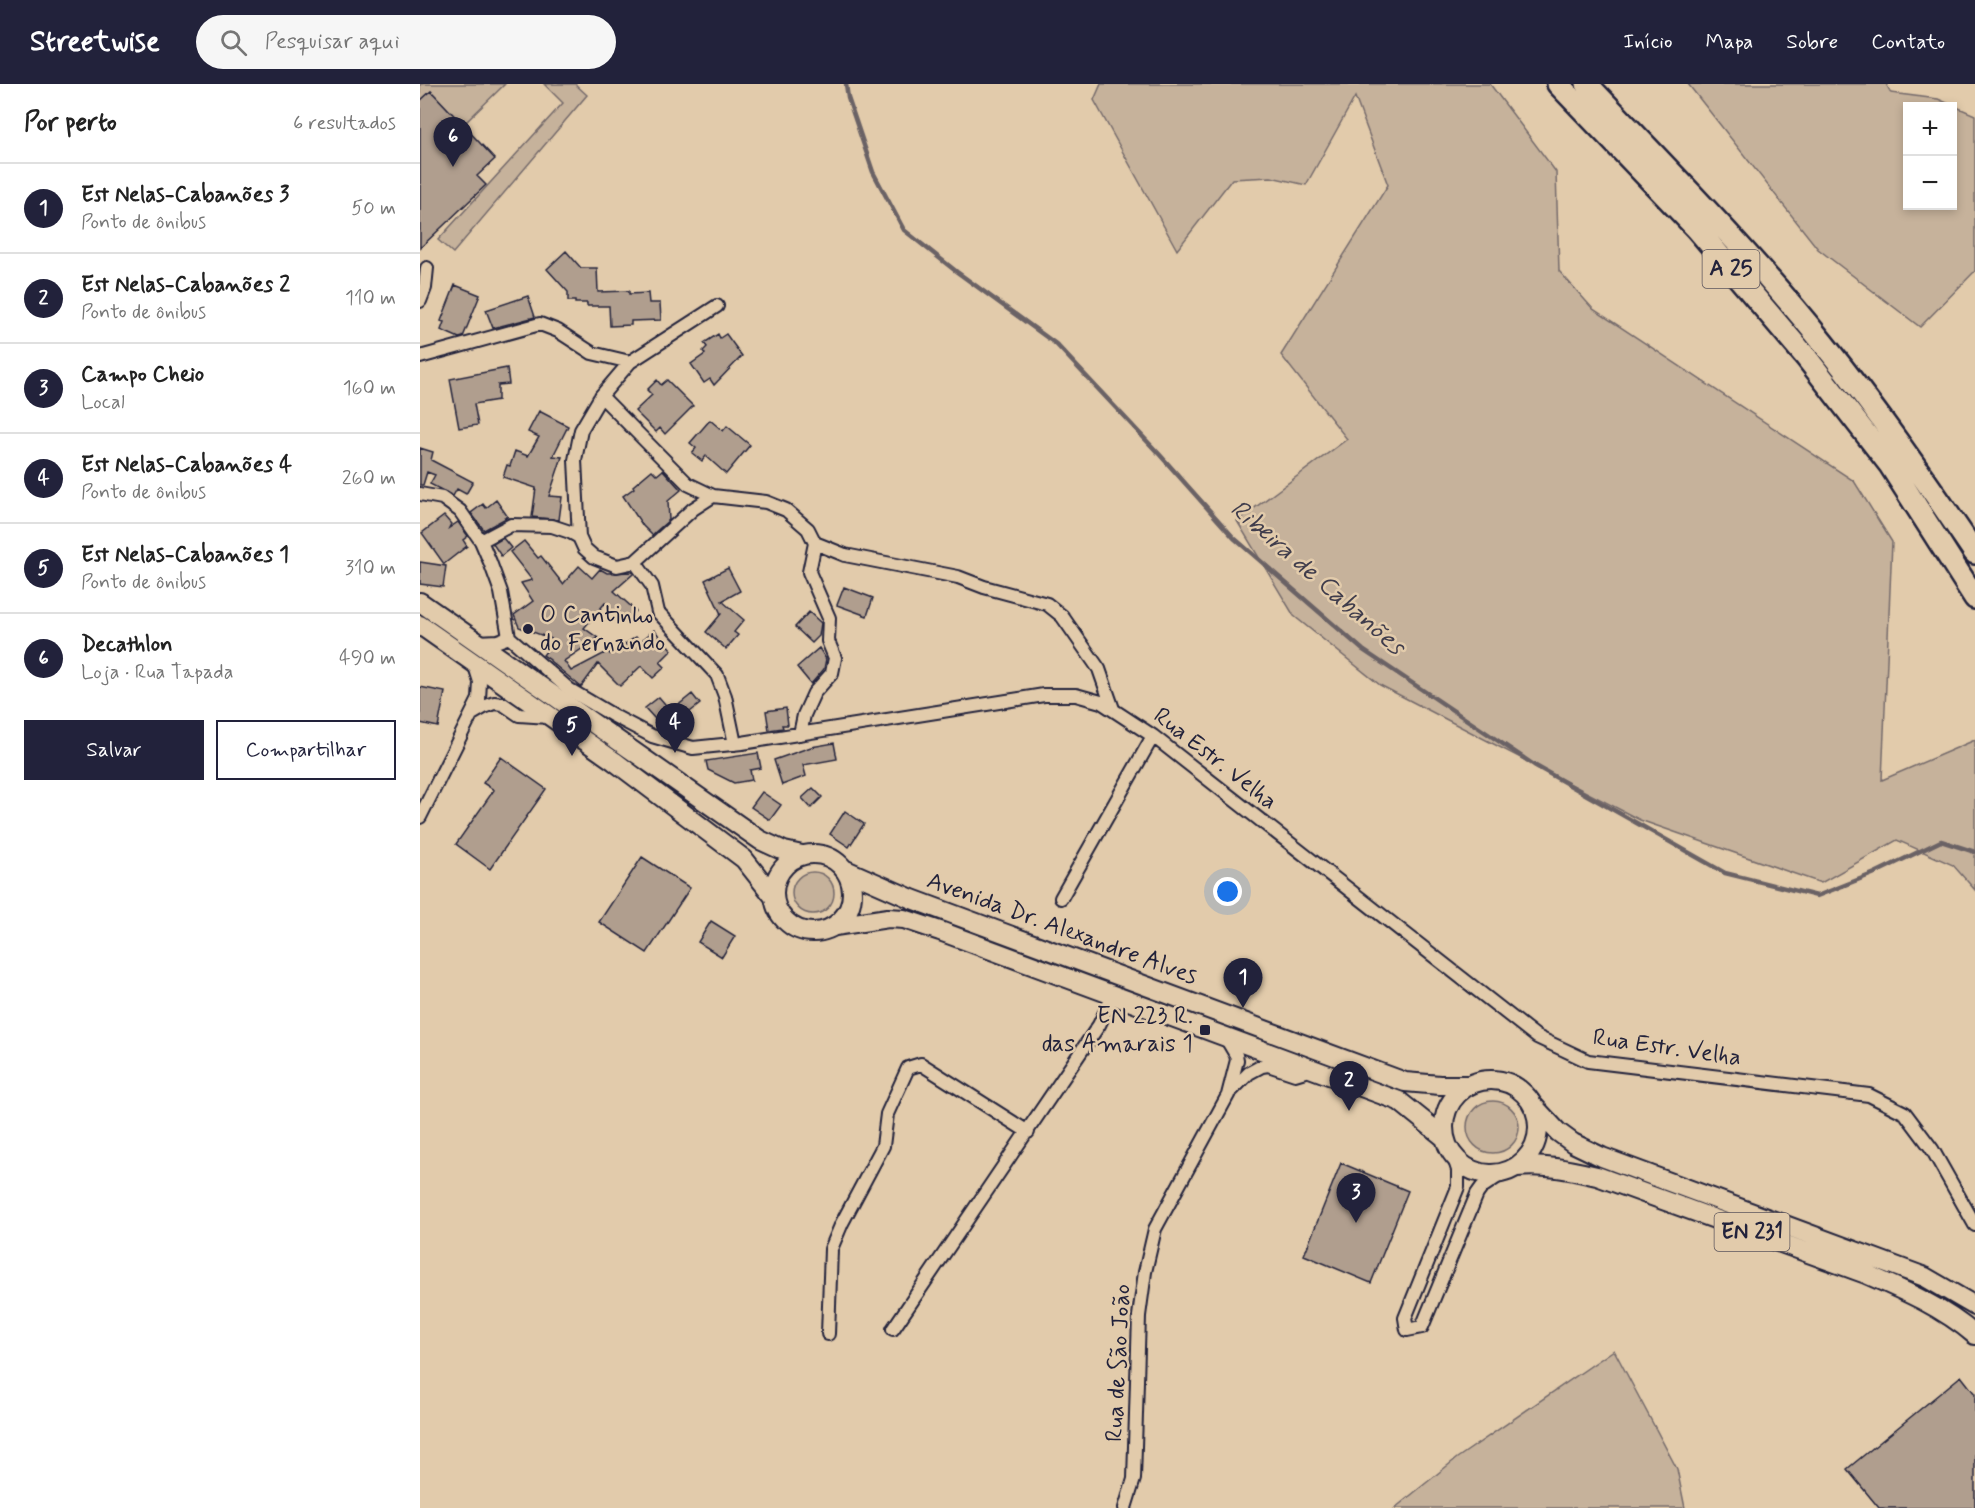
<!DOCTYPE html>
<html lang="pt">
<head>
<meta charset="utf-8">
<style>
	:root { --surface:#fff; --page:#f6f6f6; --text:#222; --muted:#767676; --line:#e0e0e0; --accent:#22223b }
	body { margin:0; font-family:Mynerve,sans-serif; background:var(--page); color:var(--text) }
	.controls { position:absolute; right:18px; top:18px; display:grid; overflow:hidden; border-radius:0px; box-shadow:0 3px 9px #0003 }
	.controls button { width:54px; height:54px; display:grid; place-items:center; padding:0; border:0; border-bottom:2px solid var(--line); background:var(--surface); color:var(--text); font:30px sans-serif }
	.you { position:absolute; left:808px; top:808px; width:21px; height:21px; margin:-15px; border:4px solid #fff; border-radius:50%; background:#1a73e8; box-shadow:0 0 0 9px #1a73e833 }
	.badge { display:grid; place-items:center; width:39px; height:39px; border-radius:50%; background:var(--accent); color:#fff; font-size:20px; font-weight:700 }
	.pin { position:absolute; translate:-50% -50px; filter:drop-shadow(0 2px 3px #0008) }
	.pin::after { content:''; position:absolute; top:32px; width:21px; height:18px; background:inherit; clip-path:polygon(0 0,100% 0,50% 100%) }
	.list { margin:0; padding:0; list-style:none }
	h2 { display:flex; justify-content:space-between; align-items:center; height:78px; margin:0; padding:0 24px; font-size:26px }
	h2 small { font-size:20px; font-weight:400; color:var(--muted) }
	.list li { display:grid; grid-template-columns:39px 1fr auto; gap:18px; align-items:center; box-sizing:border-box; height:90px; padding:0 24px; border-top:2px solid var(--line) }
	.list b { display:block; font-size:22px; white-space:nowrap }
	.list p { margin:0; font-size:20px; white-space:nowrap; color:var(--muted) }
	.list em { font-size:20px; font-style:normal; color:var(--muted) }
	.actions { display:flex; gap:12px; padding:18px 24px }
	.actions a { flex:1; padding:14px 0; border:2px solid var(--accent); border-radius:0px; text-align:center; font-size:21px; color:var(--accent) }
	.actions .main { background:var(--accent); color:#fff }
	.icon { flex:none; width:33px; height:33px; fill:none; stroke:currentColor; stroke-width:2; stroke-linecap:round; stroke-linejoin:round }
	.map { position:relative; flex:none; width:1555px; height:1424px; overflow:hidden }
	header { display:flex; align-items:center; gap:36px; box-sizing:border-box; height:84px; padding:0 30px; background:var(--accent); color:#fff }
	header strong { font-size:28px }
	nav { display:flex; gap:33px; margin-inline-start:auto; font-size:21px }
	.search { width:420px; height:54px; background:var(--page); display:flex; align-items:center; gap:15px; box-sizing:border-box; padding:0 21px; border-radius:33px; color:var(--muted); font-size:22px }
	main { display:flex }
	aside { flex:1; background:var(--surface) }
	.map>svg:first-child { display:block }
	.green { fill:#c6b29b; stroke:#746a6b; stroke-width:1.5; fill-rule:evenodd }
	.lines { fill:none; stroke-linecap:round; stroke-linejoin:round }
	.stream { stroke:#6b6265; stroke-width:4.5 }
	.building { fill:#b09e8e; stroke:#22223b; stroke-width:1.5 }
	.street-casing { stroke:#22223b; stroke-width:16 }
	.primary-casing { stroke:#22223b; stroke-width:22 }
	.highway-casing { stroke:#22223b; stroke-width:26 }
	.street { stroke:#e2cbab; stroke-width:12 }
	.primary { stroke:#e2cbab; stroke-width:18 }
	.highway { stroke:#e2cbab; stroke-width:21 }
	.poi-dot { fill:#22223b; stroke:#e2cbab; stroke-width:2 }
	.labels { text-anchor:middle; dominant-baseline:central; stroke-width:5; stroke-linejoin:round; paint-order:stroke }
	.shield { fill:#e2cbab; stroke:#5c555d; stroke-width:1.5 }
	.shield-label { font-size:22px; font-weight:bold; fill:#22223b }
	.poi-label { font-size:24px; fill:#22223b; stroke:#e2cbab; text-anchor:start }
	.street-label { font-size:24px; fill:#22223b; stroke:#e2cbab }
	.water-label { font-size:26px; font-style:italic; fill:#403d4c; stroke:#e2cbab }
</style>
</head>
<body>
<header>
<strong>Streetwise</strong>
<div class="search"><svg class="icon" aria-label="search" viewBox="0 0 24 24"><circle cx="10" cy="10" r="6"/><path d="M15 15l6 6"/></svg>Pesquisar aqui</div>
<nav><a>Início</a><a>Mapa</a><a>Sobre</a><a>Contato</a></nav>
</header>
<main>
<aside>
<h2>Por perto<small>6 resultados</small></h2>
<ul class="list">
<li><span class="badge">1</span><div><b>Est Nelas-Cabanões 3</b><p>Ponto de ônibus</p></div><em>50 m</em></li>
<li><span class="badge">2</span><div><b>Est Nelas-Cabanões 2</b><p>Ponto de ônibus</p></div><em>110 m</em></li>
<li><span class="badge">3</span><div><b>Campo Cheio</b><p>Local</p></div><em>160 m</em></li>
<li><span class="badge">4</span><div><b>Est Nelas-Cabanões 4</b><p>Ponto de ônibus</p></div><em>260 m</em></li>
<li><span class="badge">5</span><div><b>Est Nelas-Cabanões 1</b><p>Ponto de ônibus</p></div><em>310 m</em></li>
<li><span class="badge">6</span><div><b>Decathlon</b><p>Loja · Rua Tapada</p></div><em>490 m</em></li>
</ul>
<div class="actions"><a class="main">Salvar</a><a>Compartilhar</a></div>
</aside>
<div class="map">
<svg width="1555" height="1424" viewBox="0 0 1555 1424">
	<rect width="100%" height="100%" fill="#e2cbab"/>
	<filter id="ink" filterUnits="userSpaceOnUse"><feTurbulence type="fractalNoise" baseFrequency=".0167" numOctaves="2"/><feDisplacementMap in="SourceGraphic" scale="12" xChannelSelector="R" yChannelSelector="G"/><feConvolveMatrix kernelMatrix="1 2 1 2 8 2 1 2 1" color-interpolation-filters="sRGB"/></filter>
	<g filter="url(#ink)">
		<path class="green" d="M0 0H85L43 41 11 7 0 17Z
			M124 0H155L167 11 33 169 18 156 143 19Z
			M681 0H1070L1136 88 1139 187 1173 225 1434 397 1472 458 1462 696 1555 656V806L1533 781 1477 756 1401 799 1220 736 960 601 874 532 817 437 927 355 861 271 968 101 935 13 886 101 851 93 812 95 757 166 674 16Z
			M1268 0H1466L1471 9 1518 15 1555 31V187L1500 243 1398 165ZM1488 22H1532V122H1488Z
			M372 809a21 21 0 1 1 42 0a21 21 0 1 1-42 0Z
			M1047 1043a26 26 0 1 1 52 0a26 26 0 1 1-52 0Z
			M1194 1266 1257 1385 1265 1424H975L1037 1374Z"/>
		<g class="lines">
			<path class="stream" d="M426 0 428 14 453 88 484 146 537 188 636 260 740 371 814 454 943 566 1114 681 1305 789 1397 812 1455 789 1521 757 1555 768"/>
		</g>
		<path class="building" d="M11 7 75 75 57 92 66 101 0 164V17Z
			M146 167 161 184H177L178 208 209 207V210L228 209 229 219H240L241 236 211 237V241L190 242 189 222H167V219H155V217H148V208L127 185Z
			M35 201 60 211 43 253 39 254 21 246 24 238 21 237Z
			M108 212 115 233 73 244 66 226Z
			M298 250 300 254 306 250 322 272 294 301 290 295 284 299 271 280 285 270 283 267 287 263 284 259Z
			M87 284 89 300 78 301V316L54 320 58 341 39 344 30 295Z
			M237 296 241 301 247 296 273 322 245 350 240 344 236 348 215 327 232 311 227 306Z
			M119 327 148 342 133 372 142 373 129 412 142 413 139 436 112 433 116 404 83 393 87 381 90 382 95 367 108 372 119 353 108 348Z
			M290 336 303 347 307 342 330 361 306 390 286 372 282 377 272 369 276 364 270 359Z
			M0 364 13 368 11 376 53 398 46 410 37 405 33 412 10 400 15 391 7 388 3 401H0Z
			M232 386 237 391 243 386 261 406 248 417 249 436 232 451 223 442 203 412 214 404 213 402Z
			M76 416 88 433H85L86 434 64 446 51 429 63 420 66 424Z
			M24 432 31 440 29 444 38 438 48 452 43 456 47 462 24 480 2 449Z
			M83 454 91 464 81 472 73 460Z
			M104 457 118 474 121 472 143 500 159 482 172 494 180 485 187 489 212 488 213 490 194 507 216 527 199 539 185 519 164 544 178 554 144 577 151 587 189 567 190 570 216 553 220 558 234 546 252 566 240 578 245 583 233 594 221 582 200 602 178 580 161 603 130 577V576L123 571 135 556 99 543 94 531 113 517 101 499 112 496 90 468Z
			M0 478 26 482 23 503 0 500Z
			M308 484 320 507 302 517 324 536 314 548 318 551 306 565 286 548 301 530 285 496Z
			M424 503 453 514 447 532 417 521Z
			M389 528 401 539 399 552 392 559 375 543Z
			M399 564 406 575 404 585 391 600 377 583Z
			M0 603 25 608 18 643 0 639Z
			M272 610 280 620 246 647 225 624 239 613 251 627Z
			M366 624 368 641H362L363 644 349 646 346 627Z
			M414 659 417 675 383 681 386 692 362 701 354 676 391 663Z
			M338 669 341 684 330 686 332 696 314 699 288 686 286 677Z
			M81 673 126 705 70 785 36 760 74 706 63 699Z
			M393 704 402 713 391 724 382 714Z
			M342 708 361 721 350 736 331 723Z
			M425 727 444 740 429 763 410 750Z
			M222 773 270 804 227 869 179 838Z
			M291 837 315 852 302 873 278 858Z
			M921 1079 988 1107 951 1199 884 1171Z
			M1541 1292 1555 1310V1424H1459L1427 1385Z"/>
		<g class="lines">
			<defs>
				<path id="street" d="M0 217 5 204 7 184
					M0 273 120 240 138 247 172 269 210 278
					M181 312 268 400 293 412 346 418 366 426 388 445 395 459 389 488 409 534 408 557 415 574 412 589 394 609 384 631 380 650
					M0 410 22 414 40 427 61 457 70 478 81 508 89 553 150 606 194 632 232 652 273 664 322 659 624 611H656L681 618 733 652 1117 953 1168 977 1449 1011 1485 1029 1512 1065 1555 1141
					M159 453 155 376 161 346 181 312 210 278 297 222
					M61 457 91 441 132 442 150 448 159 453 164 464 174 473 197 482 215 478 273 425 293 412
					M395 459 425 471 538 493 564 503 627 520 642 532 679 585 693 625
					M215 478 232 502 238 528 297 591 305 612 315 660
					M57 558 78 557 89 553
					M52 630 64 623 74 619 83 620 99 631 129 633
					M0 733 59 615 60 598 54 579
					M641 814 733 652
					M811 1007 829 989 842 982 848 981 875 990 892 985
					M1033 1071 1038 1086V1103L985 1234 987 1246 1002 1243 1057 1110 1062 1103 1083 1089
					M473 1245 679 941 693 912
					M408 1250 411 1165 422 1139 463 1062 467 1030 488 984 501 980 608 1048
					M705 1424 714 1395 719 1232 725 1188 735 1145 808 1011 817 976 816 971 806 954"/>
				<path id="primary" d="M0 518 340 756 364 767 382 771
					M0 541 194 677 324 775 354 813
					M354 809a39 39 0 1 1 78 0a39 39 0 1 1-78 0Z
					M426 786 492 815 985 998 1020 1001H1050
					M415 842 468 834 484 835 520 847 979 1017 1025 1054
					M1024 1043a47 47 0 1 1 94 0a47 47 0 1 1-94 0Z
					M1112 1020 1138 1048 1153 1059 1182 1073 1505 1193 1555 1222
					M1097 1083C1125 1080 1150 1086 1177 1092L1446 1190C1485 1207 1522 1223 1555 1251"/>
				<path id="highway" d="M1138 0 1277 145 1386 273 1470 381 1555 514
					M1167 0C1247 84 1330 168 1403 259 1457 326 1506 397 1555 469"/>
			</defs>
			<use href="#street" class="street-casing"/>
			<use href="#primary" class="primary-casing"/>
			<use href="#highway" class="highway-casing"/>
			<use href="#street" class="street"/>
			<use href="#primary" class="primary"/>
			<use href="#highway" class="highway"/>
		</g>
	</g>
	<g class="poi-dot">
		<circle cx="108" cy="545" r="6"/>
		<rect x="779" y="940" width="12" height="12" rx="3"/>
	</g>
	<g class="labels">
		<g class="shield">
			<rect x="1282.5" y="166" width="57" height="38" rx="4.5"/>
			<rect x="1294.5" y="1129" width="75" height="38" rx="4.5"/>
		</g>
		<g class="shield-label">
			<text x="1311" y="185">A 25</text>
			<text x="1332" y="1148">EN 231</text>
		</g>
		<g class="poi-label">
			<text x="120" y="531">O Cantinho<tspan x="120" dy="28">do Fernando</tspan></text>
			<text x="773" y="932" text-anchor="end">EN 223 R.<tspan x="773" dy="28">das Amarais 1</tspan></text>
		</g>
		<g class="street-label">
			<text transform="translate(795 675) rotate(38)">Rua Estr. Velha</text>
			<text transform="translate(642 845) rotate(20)">Avenida Dr. Alexandre Alves</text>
			<text transform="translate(1247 964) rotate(8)">Rua Estr. Velha</text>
			<text transform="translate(699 1279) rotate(-87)">Rua de São João</text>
		</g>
		<g class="water-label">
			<text transform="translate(897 494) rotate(41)">Ribeira de Cabanões</text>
		</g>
	</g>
</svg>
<div class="controls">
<button>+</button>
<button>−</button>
</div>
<div class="you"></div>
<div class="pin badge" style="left:823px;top:924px">1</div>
<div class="pin badge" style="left:929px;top:1027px">2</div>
<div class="pin badge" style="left:936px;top:1139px">3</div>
<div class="pin badge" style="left:255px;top:669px">4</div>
<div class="pin badge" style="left:152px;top:672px">5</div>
<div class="pin badge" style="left:33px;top:83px">6</div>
</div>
</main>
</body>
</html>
